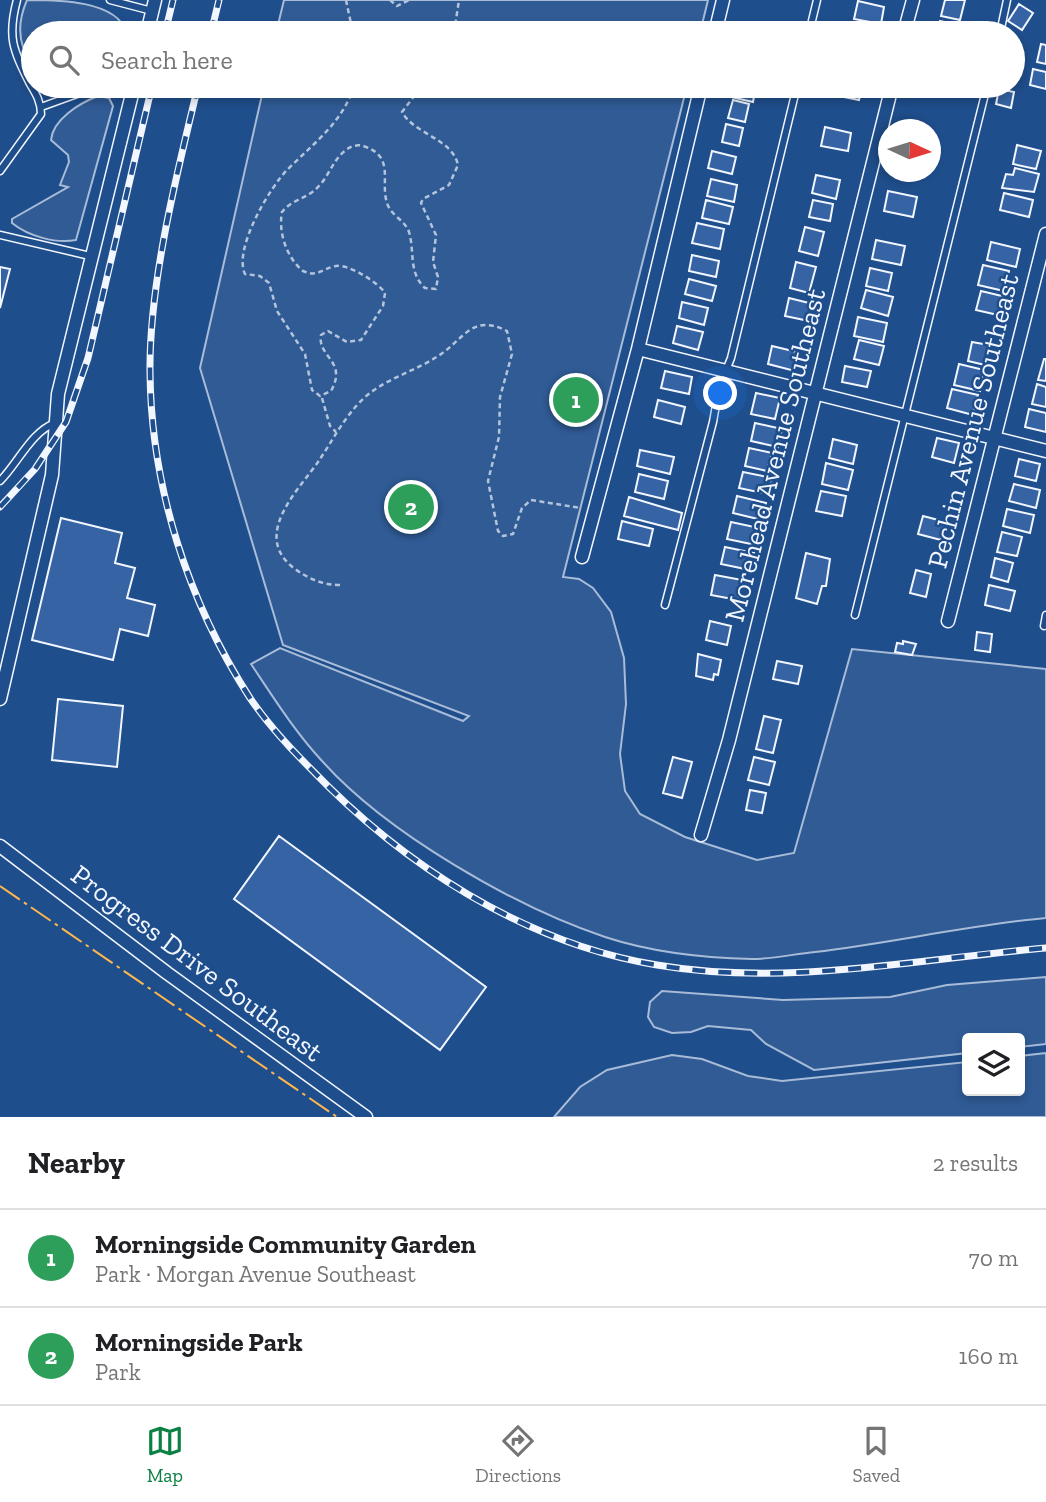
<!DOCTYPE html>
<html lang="en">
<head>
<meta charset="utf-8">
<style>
	:root { --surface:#fff; --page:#f2f2f2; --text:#202124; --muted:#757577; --line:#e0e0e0; --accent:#0b8043 }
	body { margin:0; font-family:"Zilla Slab",serif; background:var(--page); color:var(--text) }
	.controls { position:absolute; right:21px; bottom:21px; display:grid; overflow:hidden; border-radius:7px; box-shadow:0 4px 10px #0003 }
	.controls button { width:63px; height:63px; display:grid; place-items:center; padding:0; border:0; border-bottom:2px solid var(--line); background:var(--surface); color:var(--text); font:35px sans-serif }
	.compass { position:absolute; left:878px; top:119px; width:63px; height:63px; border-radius:50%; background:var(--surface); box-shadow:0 4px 10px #0003; rotate:94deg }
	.you { position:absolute; left:721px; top:394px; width:24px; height:24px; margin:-18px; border:5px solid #fff; border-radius:50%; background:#1a73e8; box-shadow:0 0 0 10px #1a73e833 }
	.badge { display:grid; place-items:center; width:46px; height:46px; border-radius:50%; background:var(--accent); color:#fff; font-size:23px; font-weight:700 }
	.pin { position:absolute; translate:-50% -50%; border:4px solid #fff; box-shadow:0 2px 7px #0006 }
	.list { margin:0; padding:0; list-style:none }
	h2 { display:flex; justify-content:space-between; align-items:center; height:91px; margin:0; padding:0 28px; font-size:30px }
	h2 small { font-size:23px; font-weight:400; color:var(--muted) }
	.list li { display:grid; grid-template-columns:46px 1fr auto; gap:21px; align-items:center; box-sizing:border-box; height:98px; padding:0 28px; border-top:2px solid var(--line) }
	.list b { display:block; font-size:26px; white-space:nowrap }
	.list p { margin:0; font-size:23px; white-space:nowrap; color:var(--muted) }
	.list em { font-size:23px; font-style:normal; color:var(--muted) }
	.icon { flex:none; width:38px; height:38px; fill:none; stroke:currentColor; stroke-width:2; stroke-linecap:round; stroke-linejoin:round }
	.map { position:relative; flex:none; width:1046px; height:1117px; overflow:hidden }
	.search { position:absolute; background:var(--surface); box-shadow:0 4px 10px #0003; left:21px; right:21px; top:21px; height:77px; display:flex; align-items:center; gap:18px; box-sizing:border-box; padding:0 24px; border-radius:38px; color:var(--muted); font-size:26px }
	.sheet { height:287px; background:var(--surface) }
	nav { display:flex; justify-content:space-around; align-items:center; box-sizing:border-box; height:98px; border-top:2px solid var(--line); background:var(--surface); font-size:19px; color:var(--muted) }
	nav a { display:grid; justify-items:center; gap:4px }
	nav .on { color:var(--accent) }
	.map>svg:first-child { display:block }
	.green { fill:#305b95; stroke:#a8bbd7; stroke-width:2 }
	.building { fill:#3563a3; stroke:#f2f6ff; stroke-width:2 }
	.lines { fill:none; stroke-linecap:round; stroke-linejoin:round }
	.service-casing { stroke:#f2f6ff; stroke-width:9 }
	.minor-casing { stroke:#f2f6ff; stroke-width:15 }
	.path { stroke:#b3c4dc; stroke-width:2.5; stroke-dasharray:5 3.5; stroke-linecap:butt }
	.service { stroke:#1f4e8c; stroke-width:6 }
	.minor { stroke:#1f4e8c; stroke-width:12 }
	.rail-casing { stroke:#f2f6ff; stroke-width:7 }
	.rail { stroke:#1f4e8c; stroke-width:4.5; stroke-dasharray:13; stroke-linecap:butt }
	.power { stroke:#ffb74d; stroke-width:2; stroke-dasharray:24 5 3.5 5; stroke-linecap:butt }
	.labels { text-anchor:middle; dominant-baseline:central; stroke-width:5; stroke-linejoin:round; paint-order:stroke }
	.street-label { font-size:28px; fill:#f2f6ff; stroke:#1f4e8c }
</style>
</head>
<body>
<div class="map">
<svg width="1046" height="1117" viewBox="0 0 1046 1117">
	<rect width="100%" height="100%" fill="#1f4e8c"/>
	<path class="green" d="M27 0C58 0 117 0 127 33H33V65C17 45 17 23 27 0Z
		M284 0H708L700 33H276Z
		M264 86H687L563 577 579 579 593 588 611 612 624 658 626 704 620 754 625 791 640 814 685 837 757 860 794 853 852 649 1046 669V918C969 925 892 943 815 952 794 954 772 959 752 959 704 958 651 952 605 937 515 907 387 833 323 762 295 732 273 697 251 664L280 648 463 721 469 716 283 645 200 368Z
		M98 96 109 98 113 106 76 240C56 244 28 236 12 223V219L68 187 60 185 69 162 68 155 51 140C53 119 80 103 98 96Z
		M1046 977V1044L1020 1047V1038H967V1053L814 1070 766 1044 751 1030 708 1026 691 1032 672 1033 654 1027 648 1017 650 1002 662 991 783 1000 890 997 947 985Z
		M1046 1053V1117H554L580 1087 607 1070 672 1055 702 1059 748 1076 782 1081 967 1062V1091H1020V1056Z"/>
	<path class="building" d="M945 0H965L960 20 941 16Z
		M858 1 884 7 881 24 854 19Z
		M1019 4 1033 13 1022 30 1008 21Z
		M940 21 958 25 956 33H937Z
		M857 26 875 30 874 33H855Z
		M1041 44 1046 45V64L1037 62Z
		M1033 69 1046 72V89L1030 85Z
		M733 86H756L753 102 731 97Z
		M842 86H862L859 100 839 96Z
		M923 86H946L944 94 923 89Z
		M999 89 1014 92 1011 108 996 104Z
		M733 100 749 104 745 122 728 118Z
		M726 124 743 128 739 146 722 142Z
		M825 127 851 133 848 151 821 146Z
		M1017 145 1041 151 1036 169 1013 164Z
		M712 151 736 157 732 174 708 168Z
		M1015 168 1039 174 1034 192 1002 188 1006 174 1013 175Z
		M816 175 840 180 836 199 812 193Z
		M711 179 737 185 734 202 707 196Z
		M888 191 917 197 913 217 884 211Z
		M1004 193 1033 200 1029 217 1000 210Z
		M706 200 733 207 729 224 702 218Z
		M813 200 833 204 830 221 809 217Z
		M697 223 724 229 720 249 692 243Z
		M805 227 824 232 818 256 799 251Z
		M876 240 905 246 901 265 872 259Z
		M991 242 1020 249 1016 267 987 260Z
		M692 255 719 261 716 277 689 271Z
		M796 262 816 267 809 293 790 288Z
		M983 265 1009 271 1004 291 978 285Z
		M0 267 10 269 0 308Z
		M870 268 892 273 888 291 866 286Z
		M689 279 716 286 712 301 685 294Z
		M866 290 893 297 888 316 861 308Z
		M981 291 1002 296 998 315 976 310Z
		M789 298 813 304 809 321 785 316Z
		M682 302 708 308 704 325 679 318Z
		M858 317 887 323 883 342 854 336Z
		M677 326 703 332 698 350 673 343Z
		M859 340 884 346 879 365 854 359Z
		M972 342 989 345 985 365 968 361Z
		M772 346 797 352 795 371 768 364Z
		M1044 359H1046V381L1038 380Z
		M959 364 984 370 980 391 954 385Z
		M845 366 871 371 867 387 842 382Z
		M665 371 692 377 689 394 661 388Z
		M1037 384 1046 387V407L1032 404Z
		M952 389 978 395 973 415 947 408Z
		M756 393 780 398 775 419 751 414Z
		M658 400 685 407 681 424 654 417Z
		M1029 409 1046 413V432L1025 427Z
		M755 423 782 429 778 447 751 441Z
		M937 438 959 443 954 463 932 457Z
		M833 439 857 445 853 464 829 458Z
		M749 448 772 453 767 471 745 466Z
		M640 450 674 457 670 474 637 466Z
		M1019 459 1040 464 1036 481 1015 476Z
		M826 463 853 470 848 490 822 484Z
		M743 472 772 478 768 494 739 488Z
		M639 474 668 481 664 499 635 492Z
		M1014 484 1040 490 1036 508 1009 501Z
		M821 491 846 496 842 516 816 511Z
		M737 496 766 503 762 520 733 513Z
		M629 497 682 513 678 530 624 516Z
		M1007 509 1034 515 1030 533 1003 526Z
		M923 516 946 522 941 540 918 534Z
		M61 518 122 533 115 563 135 568 127 598 155 605 148 636 120 629 113 660 32 640Z
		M622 521 653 529 649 546 618 539Z
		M731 522 759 528 756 545 727 539Z
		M1002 532 1022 537 1017 556 997 552Z
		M725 547 754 553 750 570 721 564Z
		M806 553 830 559 826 586H822L817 604 796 598Z
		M995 558 1013 563 1008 582 991 577Z
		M916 570 931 574 926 597 910 593Z
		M715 575 742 580 738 600 711 595Z
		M989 585 1015 591 1010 611 985 605Z
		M710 621 731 626 727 645 706 640Z
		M977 632 992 634 990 652 975 650Z
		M903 641 916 644 912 655 895 652 897 643 903 644Z
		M698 654 721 660 718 675 714 674 713 680 696 676Z
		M777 661 802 666 798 684 773 679Z
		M58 699 123 706 117 767 52 760Z
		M764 716 781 720 773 753 756 749Z
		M673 757 692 762 682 798 663 793Z
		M754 757 775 762 769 785 748 780Z
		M750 790 766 793 762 813 746 810Z
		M279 836 486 987 440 1050 234 899Z"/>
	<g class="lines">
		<defs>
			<path id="service" d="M110 0 152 11
				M809 33 817 0
				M1000 33 1007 0
				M41 107 99 86
				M0 171 41 114C41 102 36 94 30 84 13 50 7 37 17 0
				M0 235 90 256
				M0 481C18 463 31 432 55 423
				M665 605 713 422 719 388 731 358 797 86
				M855 615 987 86
				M1044 626 1046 615"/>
			<path id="minor" d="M147 33 155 0
				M715 33 723 0
				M904 33 913 0
				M638 349 1046 451
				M582 557 638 349 701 86
				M948 621 1046 234
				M0 699 52 475 58 394 134 86
				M701 835 729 740 892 86
				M0 846 167 973 366 1117"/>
		</defs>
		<use href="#service" class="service-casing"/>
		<use href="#minor" class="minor-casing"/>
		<path class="path" d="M346 0 353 33
			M390 0 397 6 409 0
			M454 33 459 0
			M354 86C343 122 314 143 288 169 270 187 233 249 245 274L260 276 269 283 277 311 305 354 312 390 320 396 331 391C348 361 317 357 321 335L328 331 347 342 361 340 383 306 385 293C379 283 349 264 336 266 323 268 318 278 303 271 287 258 278 233 282 212 291 200 306 199 317 188 329 177 333 159 346 150 352 145 360 144 366 147 395 158 380 182 387 203 391 216 405 220 409 232 415 252 408 272 425 288L436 289 438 277 433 262 436 235 421 203 423 199 449 185 458 165C452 138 415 135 402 112L422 86
			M322 398 330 426 336 432
			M340 585C323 585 309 579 295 569 249 535 301 488 320 459 334 438 345 416 364 398 386 378 414 372 438 356 464 340 471 313 507 331L512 354 500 397 499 437 488 481 498 531 503 536 513 534 522 508 531 500 581 508"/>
		<use href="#service" class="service"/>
		<use href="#minor" class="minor"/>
		<defs>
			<path id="rail" d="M165 33 173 0
				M211 33 219 0
				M198 86C177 173 149 283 150 372 151 487 188 602 250 698 267 723 288 746 310 768 402 864 523 943 657 965 787 987 917 959 1046 948
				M0 507 35 469 66 422 88 358 152 86"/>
		</defs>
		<use href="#rail" class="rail-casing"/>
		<use href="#rail" class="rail"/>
		<path class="power" d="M0 886 337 1117"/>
	</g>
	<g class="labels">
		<g class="street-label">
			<text transform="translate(973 421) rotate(-76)">Pechin Avenue Southeast</text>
			<text transform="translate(775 455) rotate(-76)">Morehead Avenue Southeast</text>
			<text transform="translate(197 963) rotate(37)">Progress Drive Southeast</text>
		</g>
	</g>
</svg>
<div class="controls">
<button><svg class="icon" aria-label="layers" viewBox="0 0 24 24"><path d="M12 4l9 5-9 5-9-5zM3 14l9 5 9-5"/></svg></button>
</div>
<svg class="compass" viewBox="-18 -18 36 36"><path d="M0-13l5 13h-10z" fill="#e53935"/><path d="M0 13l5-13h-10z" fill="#757577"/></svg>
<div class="you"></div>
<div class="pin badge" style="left:576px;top:400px;background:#2e9e5b">1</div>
<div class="pin badge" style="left:411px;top:507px;background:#2e9e5b">2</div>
<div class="search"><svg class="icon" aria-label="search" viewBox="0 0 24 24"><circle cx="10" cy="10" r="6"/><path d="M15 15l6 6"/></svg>Search here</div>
</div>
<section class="sheet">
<h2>Nearby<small>2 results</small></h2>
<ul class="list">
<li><span class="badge" style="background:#2e9e5b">1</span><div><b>Morningside Community Garden</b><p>Park · Morgan Avenue Southeast</p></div><em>70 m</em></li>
<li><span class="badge" style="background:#2e9e5b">2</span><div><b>Morningside Park</b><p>Park</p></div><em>160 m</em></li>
</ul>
</section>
<nav>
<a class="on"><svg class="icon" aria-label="map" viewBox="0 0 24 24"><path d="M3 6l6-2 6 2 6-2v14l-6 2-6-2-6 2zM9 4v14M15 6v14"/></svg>Map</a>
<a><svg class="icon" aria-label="directions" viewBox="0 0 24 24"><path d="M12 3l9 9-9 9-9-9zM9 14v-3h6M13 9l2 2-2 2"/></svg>Directions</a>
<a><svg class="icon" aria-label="saved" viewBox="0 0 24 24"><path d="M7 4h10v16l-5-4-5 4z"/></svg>Saved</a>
</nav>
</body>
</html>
